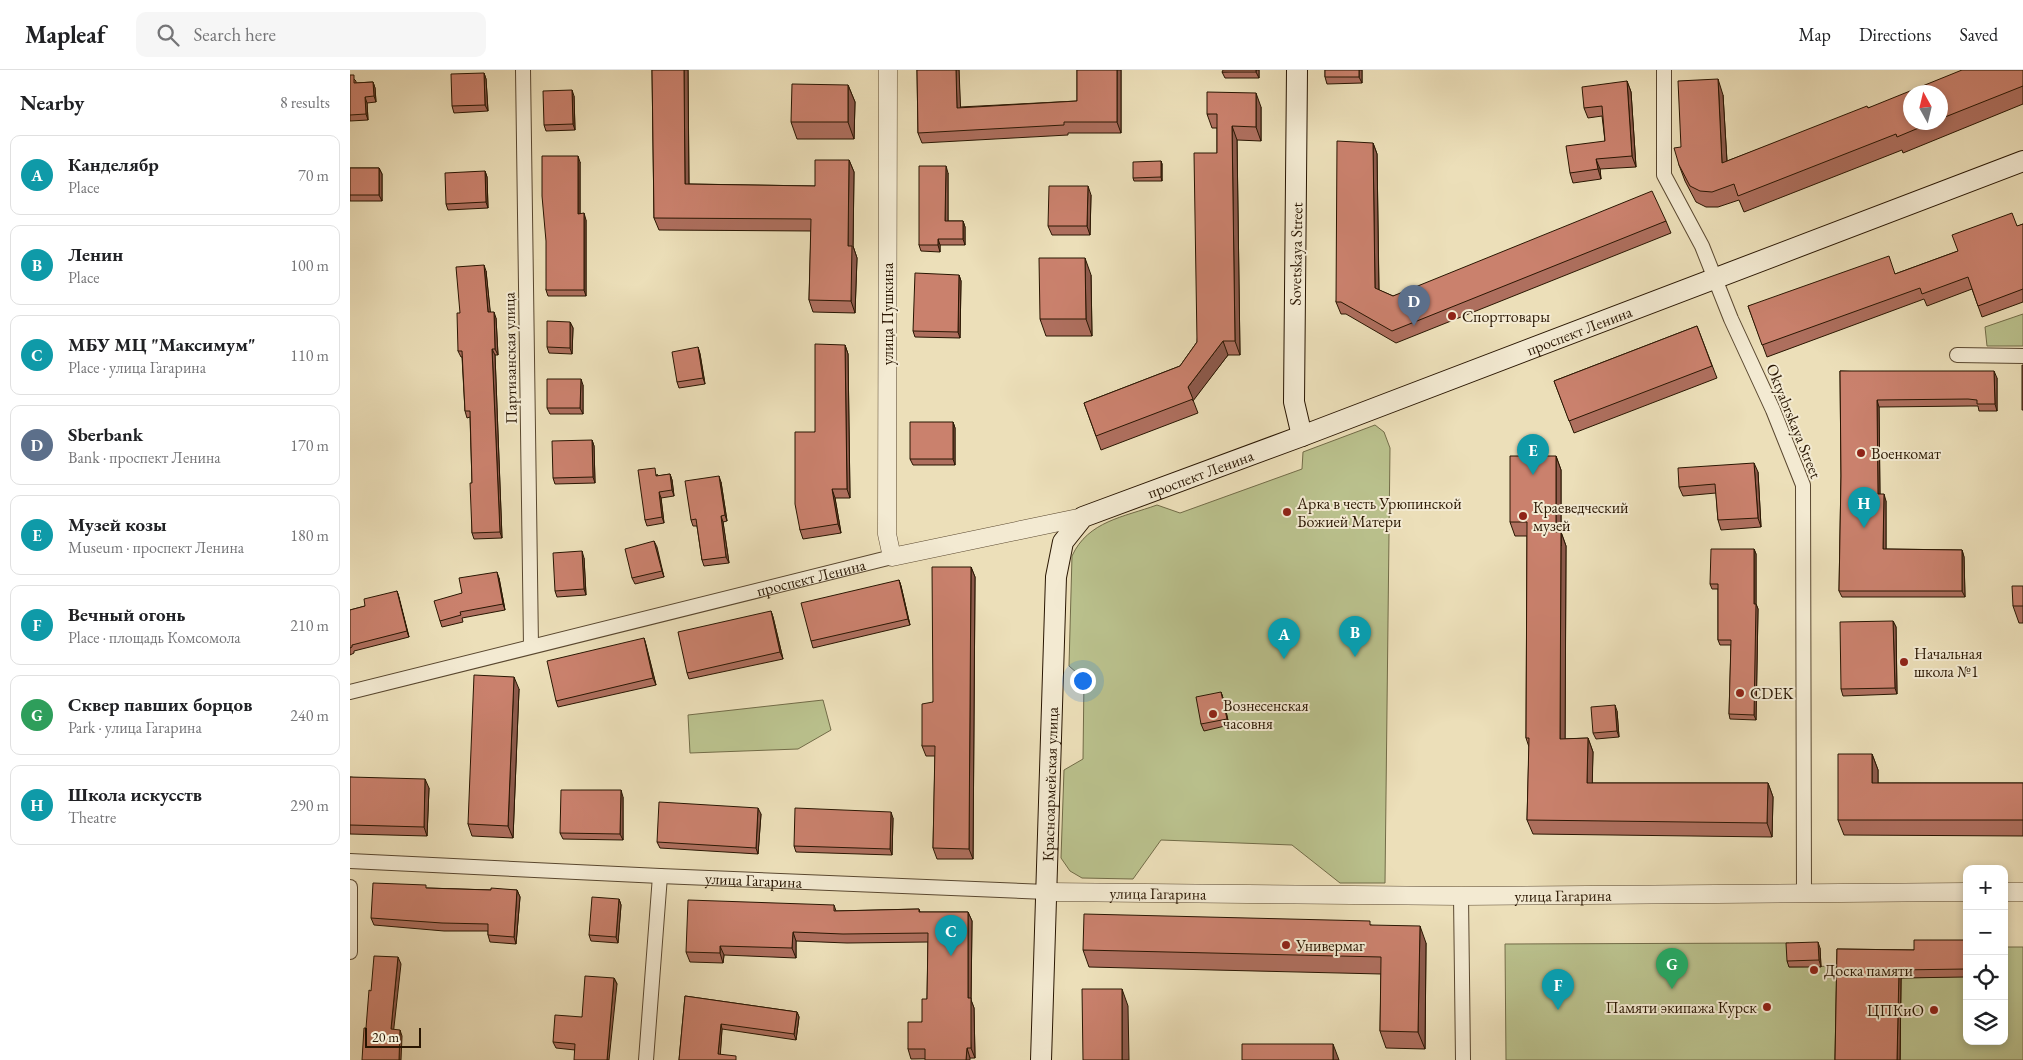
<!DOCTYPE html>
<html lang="en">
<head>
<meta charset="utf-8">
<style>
	:root { --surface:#fff; --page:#f6f6f6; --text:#202124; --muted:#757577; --line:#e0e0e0; --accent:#8f2418 }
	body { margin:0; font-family:"EB Garamond",serif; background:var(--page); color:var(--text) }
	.controls { position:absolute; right:15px; bottom:15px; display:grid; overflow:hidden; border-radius:10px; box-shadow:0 2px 8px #0003 }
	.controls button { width:45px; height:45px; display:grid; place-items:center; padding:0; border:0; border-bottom:1px solid var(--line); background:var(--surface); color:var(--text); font:25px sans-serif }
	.compass { position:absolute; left:1553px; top:15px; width:45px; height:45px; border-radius:50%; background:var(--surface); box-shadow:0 2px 8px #0003; rotate:352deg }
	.scale { position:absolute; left:15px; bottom:12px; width:56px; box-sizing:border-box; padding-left:5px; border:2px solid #291602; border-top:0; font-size:14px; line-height:18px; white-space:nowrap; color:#291602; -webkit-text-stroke:4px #f3ead2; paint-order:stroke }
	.you { position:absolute; left:732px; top:610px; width:18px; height:18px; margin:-12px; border:4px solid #fff; border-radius:50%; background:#1a73e8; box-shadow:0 0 0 8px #1a73e833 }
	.badge { display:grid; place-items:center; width:32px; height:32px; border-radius:50%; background:var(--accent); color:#fff; font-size:16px; font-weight:700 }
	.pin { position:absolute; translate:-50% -41px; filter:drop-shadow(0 1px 2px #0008) }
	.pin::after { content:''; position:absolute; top:26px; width:18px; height:15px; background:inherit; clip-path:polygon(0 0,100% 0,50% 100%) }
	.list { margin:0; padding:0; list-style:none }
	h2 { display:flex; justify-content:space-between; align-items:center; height:65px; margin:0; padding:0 20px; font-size:21px }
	h2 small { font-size:16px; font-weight:400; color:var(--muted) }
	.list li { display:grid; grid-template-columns:32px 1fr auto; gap:15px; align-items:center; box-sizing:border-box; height:80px; margin:0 10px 10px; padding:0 10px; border:1px solid var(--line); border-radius:10px }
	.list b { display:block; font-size:19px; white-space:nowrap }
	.list p { margin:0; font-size:16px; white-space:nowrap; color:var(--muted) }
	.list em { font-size:16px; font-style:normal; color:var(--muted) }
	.icon { flex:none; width:28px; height:28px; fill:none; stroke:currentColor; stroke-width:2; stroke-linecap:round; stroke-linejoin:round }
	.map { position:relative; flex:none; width:1673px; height:990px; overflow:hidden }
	header { display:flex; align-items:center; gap:30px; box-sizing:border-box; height:70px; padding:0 25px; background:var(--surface); border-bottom:1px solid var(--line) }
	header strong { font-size:24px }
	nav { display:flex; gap:28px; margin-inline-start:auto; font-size:18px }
	.search { width:350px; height:45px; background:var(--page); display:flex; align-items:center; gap:12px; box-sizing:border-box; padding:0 18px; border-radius:10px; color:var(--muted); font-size:19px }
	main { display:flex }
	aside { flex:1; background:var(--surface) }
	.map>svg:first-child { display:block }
	.green { fill:#bac18d; stroke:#726c48 }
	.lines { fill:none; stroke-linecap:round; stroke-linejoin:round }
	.minor-casing { stroke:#5a4830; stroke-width:16 }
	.tertiary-casing { stroke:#5a4830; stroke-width:19 }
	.secondary-casing { stroke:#291602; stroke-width:22 }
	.minor { stroke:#f3ead2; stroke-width:14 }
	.tertiary { stroke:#f3ead2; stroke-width:18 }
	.secondary { stroke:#f3ead2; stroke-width:20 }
	.wall { fill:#ae6f5e; stroke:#291602; fill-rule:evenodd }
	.shaded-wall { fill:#8d5a4c; stroke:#291602 }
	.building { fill:#ca816d; stroke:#291602 }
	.poi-dot { fill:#8f2418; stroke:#f3ead2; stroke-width:2 }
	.labels { text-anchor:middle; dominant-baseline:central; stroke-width:4; stroke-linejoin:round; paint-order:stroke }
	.street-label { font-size:16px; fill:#291602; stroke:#f3ead2 }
	.poi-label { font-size:16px; fill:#291602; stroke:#f3ead2; text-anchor:start }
</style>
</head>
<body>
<header>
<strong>Mapleaf</strong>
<div class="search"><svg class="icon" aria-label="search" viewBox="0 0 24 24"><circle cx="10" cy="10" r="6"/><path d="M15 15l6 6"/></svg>Search here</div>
<nav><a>Map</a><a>Directions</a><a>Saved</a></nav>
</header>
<main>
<aside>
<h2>Nearby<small>8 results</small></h2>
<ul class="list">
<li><span class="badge" style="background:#0f9aa8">A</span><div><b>Канделябр</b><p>Place</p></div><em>70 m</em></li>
<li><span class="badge" style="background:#0f9aa8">B</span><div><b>Ленин</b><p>Place</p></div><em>100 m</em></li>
<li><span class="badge" style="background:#0f9aa8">C</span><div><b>МБУ МЦ &quot;Максимум&quot;</b><p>Place · улица Гагарина</p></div><em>110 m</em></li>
<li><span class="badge" style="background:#5c6f8a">D</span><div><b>Sberbank</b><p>Bank · проспект Ленина</p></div><em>170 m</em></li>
<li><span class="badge" style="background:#0f9aa8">E</span><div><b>Музей козы</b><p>Museum · проспект Ленина</p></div><em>180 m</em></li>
<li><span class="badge" style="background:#0f9aa8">F</span><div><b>Вечный огонь</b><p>Place · площадь Комсомола</p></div><em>210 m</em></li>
<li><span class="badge" style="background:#2e9e5b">G</span><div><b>Сквер павших борцов</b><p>Park · улица Гагарина</p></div><em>240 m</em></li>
<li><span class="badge" style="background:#0f9aa8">H</span><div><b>Школа искусств</b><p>Theatre</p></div><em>290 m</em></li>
</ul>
</aside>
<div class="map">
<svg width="1673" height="990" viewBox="0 0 1673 990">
	<rect width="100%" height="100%" fill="#ecdfb9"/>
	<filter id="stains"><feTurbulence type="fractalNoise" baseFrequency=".004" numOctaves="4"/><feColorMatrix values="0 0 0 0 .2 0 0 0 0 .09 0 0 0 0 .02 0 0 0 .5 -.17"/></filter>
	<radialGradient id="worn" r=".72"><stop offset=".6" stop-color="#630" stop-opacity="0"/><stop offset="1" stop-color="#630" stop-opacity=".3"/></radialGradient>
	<path class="green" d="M1673 244V276H1637L1635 257Z
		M1025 355 1034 362 1040 378 1035 813H990L942 775 811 770 783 809 732 808 720 801 711 788 714 700 733 689 734 609 719 596 722 486C738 451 774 447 807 435L830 443 952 399 953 382Z
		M473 630 481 660 448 679 340 683 338 645Z
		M1439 873V897L1489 896 1488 990H1156L1155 874Z
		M1617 877V971H1654V877H1673V990H1550L1551 908 1600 907Z"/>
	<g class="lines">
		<defs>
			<g id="minor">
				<path d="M173 0 181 576"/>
				<path d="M1314 0V105L1352 176 1381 249 1423 340 1453 415 1454 824"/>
				<path d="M1607 285 1673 286"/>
				<path id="s1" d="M0 622 542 487"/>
				<path id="s2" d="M0 791 310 806 697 822"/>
				<path d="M0 817V882"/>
				<path d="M1111 826 1113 990"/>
				<path d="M296 990 310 806"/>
			</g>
			<g id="tertiary">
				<path d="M538 0 537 464 542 487 733 447"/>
				<path id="s3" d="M697 822 1111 826 1617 822"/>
				<path d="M1654 822H1673"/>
			</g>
			<g id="secondary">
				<path d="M947 0 944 332 952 366"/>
				<path id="s4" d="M691 990 706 507 713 472 733 447 952 366 1673 91"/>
			</g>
		</defs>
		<use href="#minor" class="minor-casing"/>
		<use href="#tertiary" class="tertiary-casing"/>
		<use href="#secondary" class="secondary-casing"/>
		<use href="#minor" class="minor"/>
		<use href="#tertiary" class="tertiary"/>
		<use href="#secondary" class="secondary"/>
	</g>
	<path class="wall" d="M302 0H338L339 114 465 116 499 90 504 102 503 176 507 188 505 243 463 242 459 230 461 161 309 160 304 148Z
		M567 0H609L610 37 727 31V0H771V63H718V65L572 73 568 63Z
		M909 0V8H875L872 2Z
		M975 0H1012V13L977 14 975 7Z
		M1673 0V34L1553 83 1552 80 1394 142 1389 130 1368 137H1356L1346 132 1335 111 1329 95 1331 77 1373 25 1377 91 1518 38ZM1590 22V52H1560Z
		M134 3 136 9 138 41 104 43 102 36Z
		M0 5 6 11V13L23 12 25 18 26 32 17 33 18 50 0 51Z
		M1277 11 1281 22 1286 97 1250 99 1251 109 1223 113 1220 103 1255 71 1252 46 1238 48 1234 38Z
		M498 15 505 32 504 69H447L441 52Z
		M224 26 225 60 196 61 194 55Z
		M911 37V71L887 70 890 285H878L843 330 848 343 751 380 734 333 830 296 847 272 867 83V58H862L857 44Z
		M1023 73 1027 84 1029 220 1043 226 1316 151 1321 163 1046 273 996 244H991L986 232Z
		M811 91 812 94V111H784L783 108Z
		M230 92V144L236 150V226H198L196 220Z
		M0 98H29L32 104V131H0Z
		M135 101 137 107 138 138 98 140 96 134Z
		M598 103V151H613L615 157V175H590V182L571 181 569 175Z
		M741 125 740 165H702L698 156Z
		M1673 154V232L1632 247 1622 219 1577 236 1574 229 1417 287 1398 236 1545 204 1608 181Z
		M136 201 140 242 146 248 148 285H145L152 468 124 469 122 463V413L120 347 117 348 115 341 112 287H111L108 281Z
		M609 205 611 211 610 268 565 267 563 261Z
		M741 205 742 266H696L690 249Z
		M220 252 223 258 222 284 199 283 197 277Z
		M1347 256 1367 308 1224 363 1204 311Z
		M495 275 498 284 500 428H485L491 463 453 469 450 460 465 362Z
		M348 277 350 284 355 314 329 318 327 312Z
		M1490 301 1647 308V341H1629L1628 336H1620L1529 337 1530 424 1536 431V479L1612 480 1614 487 1615 527H1492L1489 521 1491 406Z
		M233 315V344H200L197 338Z
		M603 352 605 358V395H563L560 389Z
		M242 370 244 376 245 413 205 414 203 408Z
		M1206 386 1211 400V462L1216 476 1215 669 1238 668 1243 682 1242 713H1418L1423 727 1422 767 1183 764 1177 750 1179 677 1176 668 1177 466H1165L1160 452Z
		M1408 402 1411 457 1371 460 1368 450 1366 423 1333 426 1329 417Z
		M307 404 308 406 320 404 322 410 324 426 311 428 314 453 297 456 295 450Z
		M371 412 377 451 373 452 379 493 354 496 352 490 347 456H343L341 450Z
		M304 471 314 507 285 514 282 508Z
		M1404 479 1406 484V534L1408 539 1406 650 1380 649 1379 644 1381 575H1370L1368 570V519H1362L1360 514Z
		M234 488 236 525 207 527 205 521Z
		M621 497 625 507 623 789H587L583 778 585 686H576L572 676 583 632Z
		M149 508 155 540 112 548 113 552 92 557 90 551 112 523Z
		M549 510 551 516 560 555 463 578 461 571Z
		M1673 516V553H1669L1663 536Z
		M47 521 59 567 4 581V583L0 585V540L15 536Z
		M421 541 423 547 433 589 339 609 337 603Z
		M1543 551 1546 557 1547 624 1493 626 1491 619Z
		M294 568 296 575 306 615 208 637 206 631Z
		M169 619 163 768 122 766 118 754Z
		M871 622 873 628 879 655 854 661 851 654Z
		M1267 641 1269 667 1246 669 1243 663Z
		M1522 684 1528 700V713H1673V766L1494 765 1488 750Z
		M0 707 79 718 77 766 0 764Z
		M273 727V770L213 769 210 763Z
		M411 744 408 784 310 778 307 772Z
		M543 748 542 785 446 782 444 776Z
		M77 818 141 820H167L170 827 166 874 140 872 138 865V861H94L24 855 21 848Z
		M269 829 271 835 268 873 241 871 239 865Z
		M484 835 486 841 569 839 570 842H618L622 851 621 930 624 938 625 988 561 989 558 979 572 952 577 929 578 872 497 873 446 871V888L374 885 373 893 340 892 336 882Z
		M1021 855 1076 873 1075 979 1036 978 1030 961 1031 904 739 897 733 880Z
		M1617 870V920L1615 914V907L1551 908 1550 990H1485L1487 879 1564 880Z
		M1470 878 1471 897H1439L1437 891Z
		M264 908 267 914 225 980 206 978 203 972 232 947Z
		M335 926 447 942 449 947 446 970 372 959 370 985 329 990Z"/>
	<path class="shaded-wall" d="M334 0H338L339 126 335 114Z
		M606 0H609L611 48 607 38Z
		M767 0H771V63L767 52Z
		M906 0H909V8L906 2Z
		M1009 0H1012V13L1009 7Z
		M134 3 136 9 138 41 135 35Z
		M1368 9 1373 25 1378 109 1372 93Z
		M1277 11 1281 22 1286 97 1282 86Z
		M23 12 25 18 26 32 24 26Z
		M498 15 505 32 504 69 498 52Z
		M222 20 224 26 225 60 223 54Z
		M906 23 911 37V71L906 57Z
		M15 27 17 33 18 50 16 44Z
		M882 56 887 70 890 285 885 271Z
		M1023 73 1027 84 1029 230 1025 218Z
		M228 86 230 92V150L228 144Z
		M1246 89 1250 99 1251 109 1248 99Z
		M499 90 504 102 503 176 507 188 505 243 501 231 498 176Z
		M811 91 812 94V111L811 107Z
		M596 96 598 103V157L595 151Z
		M29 98 32 104V131L29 125Z
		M135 101 137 107 138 138 136 132Z
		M738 116 741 125 740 165 737 156Z
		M234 143 236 150V226L234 220Z
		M613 151 615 157V175L613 169Z
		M588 169 590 175V182L588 175Z
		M735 188 741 205 742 266 736 249Z
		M134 195 136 201 141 248 138 242Z
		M609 205 611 211 610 268 608 262Z
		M144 242 146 248 148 285 145 279Z
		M220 252 223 258 222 284 220 278Z
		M873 271 878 285 843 331 838 317Z
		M495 275 498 284 500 428 497 419Z
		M348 277 350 284 355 314 353 308Z
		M142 279 145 285 152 468 150 462Z
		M1644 301 1647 308V341L1645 334Z
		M231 309 233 315V344L230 338Z
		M1527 330 1529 337 1530 431 1528 424Z
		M603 352 605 358V395L603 389Z
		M242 370 244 376 245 413 243 407Z
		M1206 386 1211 400V476L1206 462Z
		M1404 393 1408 402 1411 457 1408 448Z
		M320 404 322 410 324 426 322 420Z
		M369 406 371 412 377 451 375 445Z
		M482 419 485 428 491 463 488 454Z
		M309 422 311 428 314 453 312 447Z
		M1534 424 1536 431V486L1533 479Z
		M371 446 373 452 379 493 376 487Z
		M1211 462 1216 476 1215 683 1210 669Z
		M304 471 307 477 314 507 312 501Z
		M1404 479 1406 484V534L1408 539 1406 650 1404 645Z
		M1612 480 1614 487 1615 527 1612 521Z
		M232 481 234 488 236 525 234 519Z
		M621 497 625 507 623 789 619 779Z
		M147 502 149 508 155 540 153 534Z
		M549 510 551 516 560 555 558 549Z
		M47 521 49 527 59 567 57 561Z
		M421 541 423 547 433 589 430 582Z
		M1543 551 1546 557 1547 624 1545 618Z
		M294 568 296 575 306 615 303 608Z
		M164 607 169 619 163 768 158 756Z
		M871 622 873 628 879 655 877 649Z
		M1265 635 1267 641 1269 667 1267 661Z
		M1238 668 1243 682 1242 726 1237 713Z
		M1522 684 1528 700V728L1522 713Z
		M75 709 79 718 77 766 74 757Z
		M1418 713 1423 727 1422 767 1417 753Z
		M271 720 273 727V770L270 764Z
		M408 738 411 744 408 784 406 778Z
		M541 742 543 748 542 785 540 779Z
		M167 820 170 827 166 874 164 867Z
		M269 829 271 835 268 873 266 867Z
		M618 842 622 851 621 930 624 938 625 988 621 978 618 928Z
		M1070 856 1076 873 1075 979 1068 962Z
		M443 862 446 871V888L442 878Z
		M1468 872 1470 878 1471 897 1469 890Z
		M370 876 374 885 373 893 370 883Z
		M48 887 51 894 43 966 41 959Z
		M1549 900 1551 908 1550 990H1547Z
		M264 908 267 914 259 990H257Z
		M772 919 778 936 779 990H772Z
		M447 942 449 947 446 970 444 964Z
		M371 954 372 959 370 990 368 984Z
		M50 960 52 966 51 990H49Z
		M983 974 989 990H983Z
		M617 978 620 988V990H616Z"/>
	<path class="building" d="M302 0H334L335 114 465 116V90H499L498 176H502L501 231 459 230 461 149 304 148Z
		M567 0H606L607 38 727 31V0H767V52H714V55L568 63Z
		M873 0H906V2H872Z
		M975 0H1009V7H975Z
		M1612 0H1673V16L1590 49V22H1560V52H1583L1547 67 1546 64 1388 126 1384 114 1362 122 1350 121 1340 116 1329 95 1324 78 1331 77 1328 11 1368 9 1372 93 1517 36 1518 38Z
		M134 3 135 35 102 36 101 4Z
		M0 5H4V13L23 12 24 26 15 27 16 44 0 45Z
		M1277 11 1282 86 1246 89 1248 99 1220 103 1216 76 1255 71 1252 36 1234 38 1232 17Z
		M442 14 498 15V52H441Z
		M222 20 223 54 194 55 193 21Z
		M857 22 906 23V57L882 56 885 271H873L838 317 843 329 746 366 734 333 830 296 847 272 844 83H867V44H857Z
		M987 71 1023 73 1025 218 1043 226 1302 121 1316 151 1042 261 991 232H986Z
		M192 86H228V144L234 143V220H196V171L192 126Z
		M811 91V107L783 108V92Z
		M569 96H596L595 151H613V169H588V175H569Z
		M0 98H29V125H0Z
		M135 101 136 132 96 134 95 103Z
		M699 116H738L737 156H698Z
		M1662 143 1667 156 1673 154V219L1628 236 1618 207 1572 224 1570 218 1412 275 1398 236 1539 186 1545 204 1608 181 1602 165Z
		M689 188H735L736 249H690Z
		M134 195 138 242H144L145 279H142L150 462 122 463 120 413H122L120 341H115L112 281H108L107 243H110L106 197Z
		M565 203 609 205 608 262 563 261Z
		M197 251 220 252V278L197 277Z
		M1347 256 1362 296 1219 351 1204 311Z
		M465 274 495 275 497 419H482L488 454 450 460 445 434V362H465Z
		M348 277 353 308 327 312 322 282Z
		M1672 295H1673V340H1672Z
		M1490 301H1644L1645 334H1627V330L1618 329 1527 330 1528 424H1534L1533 479 1612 480V521H1489L1491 406Z
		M197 309H231L230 338H197Z
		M560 352H603V389H560Z
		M242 370 243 407 203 408 202 371Z
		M1160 386H1206V462H1211L1210 669 1238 668 1237 713H1418L1417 753 1177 750 1179 668H1176L1177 452H1160Z
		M1404 393 1408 448 1368 450 1365 414 1329 417 1328 398Z
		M305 398 306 406 320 404 322 420 309 422 312 447 295 450 288 400Z
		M369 406 375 445 371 446 376 487 352 490 346 449 341 450 335 411Z
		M304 471 312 501 282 508 275 479Z
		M1361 479H1404V534H1406L1404 645 1379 644 1381 570H1368V514H1360Z
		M232 481 234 519 205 521 203 483Z
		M582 497H621L619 779 583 778 585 676H572V634L583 632Z
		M147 502 153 534 110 542 111 545 90 551 84 531 112 523 109 508Z
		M549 510 558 549 461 571 451 533Z
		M1662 516H1673V536H1663Z
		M47 521 57 561 2 575V577L0 578V540L15 536 14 529Z
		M421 541 430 582 337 603 328 562Z
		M1543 551 1545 618 1491 619 1490 552Z
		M294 568 303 608 206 631 197 591Z
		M124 605 164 607 158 756 118 754Z
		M871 622 877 649 851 654 846 627Z
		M1265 635 1267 661 1243 663 1241 637Z
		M1488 684H1522V713H1673V750H1488Z
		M0 707 75 709 74 757 0 755Z
		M211 720H271L270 764 210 763Z
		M309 732 408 738 406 778 307 772Z
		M445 738 541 742 540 779 444 776Z
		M23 813 76 815V818L141 820V818L167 820 164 867 138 865V854L92 853 21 848Z
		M242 827 269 829 266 867 239 865Z
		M338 830 484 835V841L569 839V842H618V928H621V978H617L616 990H575V979H558V952H572V929H577L578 863 493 864 443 862 442 878 370 876V883L336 882Z
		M734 844 1020 851V855L1070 856 1068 962 1030 961 1031 887 733 880Z
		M1564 870H1617V914H1615V899L1549 900 1547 990H1485L1487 879 1564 880Z
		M1468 872 1469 890 1437 891 1436 873Z
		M24 886 48 887 41 959 50 960 49 990H12L14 958H16L19 920 21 921Z
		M235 906 264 908 257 990H224L225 974 203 972 205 945 232 947Z
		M732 919H772V990H733Z
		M335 926 447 942 444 964 371 954 368 984 386 986V990H329Z
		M892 974H983V990H892Z"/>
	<g class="poi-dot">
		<circle cx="1102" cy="246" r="5"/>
		<circle cx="1511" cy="383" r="5"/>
		<circle cx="937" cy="442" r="5"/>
		<circle cx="1173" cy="446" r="5"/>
		<circle cx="1554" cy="592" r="5"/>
		<circle cx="1390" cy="623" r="5"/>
		<circle cx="863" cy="644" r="5"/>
		<circle cx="936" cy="875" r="5"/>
		<circle cx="1464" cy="900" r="5"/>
		<circle cx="1417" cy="937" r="5"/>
		<circle cx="1584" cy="940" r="5"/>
	</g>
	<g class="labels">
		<g class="street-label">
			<text transform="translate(946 184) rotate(-89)">Sovetskaya Street</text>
			<text transform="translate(537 244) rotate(-90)">улица Пушкина</text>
			<text stroke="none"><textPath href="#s4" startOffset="1081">проспект Ленина</textPath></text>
			<text transform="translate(160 288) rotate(-91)">Партизанская улица</text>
			<text transform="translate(1444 351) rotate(68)">Oktyabrskaya Street</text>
			<text stroke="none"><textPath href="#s4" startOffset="676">проспект Ленина</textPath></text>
			<text stroke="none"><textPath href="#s1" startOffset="475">проспект Ленина</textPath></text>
			<text stroke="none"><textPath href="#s4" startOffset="276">Красноармейская улица</textPath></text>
			<text stroke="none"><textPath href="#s2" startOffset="404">улица Гагарина</textPath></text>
			<text stroke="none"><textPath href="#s3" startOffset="111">улица Гагарина</textPath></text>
			<text stroke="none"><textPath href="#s3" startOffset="516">улица Гагарина</textPath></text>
		</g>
		<g class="poi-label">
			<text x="1112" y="246">Спорттовары</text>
			<text x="1521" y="383">Военкомат</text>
			<text x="947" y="433">Арка в честь Урюпинской<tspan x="947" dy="18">Божией Матери</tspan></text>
			<text x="1183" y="437">Краеведческий<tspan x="1183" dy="18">музей</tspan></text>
			<text x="1564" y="583">Начальная<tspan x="1564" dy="18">школа №1</tspan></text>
			<text x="1400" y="623">CDEK</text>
			<text x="873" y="635">Вознесенская<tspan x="873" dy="18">часовня</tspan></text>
			<text x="946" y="875">Универмаг</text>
			<text x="1474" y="900">Доска памяти</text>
			<text x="1407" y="937" text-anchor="end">Памяти экипажа Курск</text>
			<text x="1574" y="940" text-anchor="end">ЦПКиО</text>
		</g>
	</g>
	<rect width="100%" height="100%" filter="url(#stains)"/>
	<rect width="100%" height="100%" fill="url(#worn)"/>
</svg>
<div class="controls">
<button>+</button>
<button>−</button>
<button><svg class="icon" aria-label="locate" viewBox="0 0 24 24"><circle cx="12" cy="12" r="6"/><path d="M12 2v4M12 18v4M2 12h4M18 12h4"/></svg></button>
<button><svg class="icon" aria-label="layers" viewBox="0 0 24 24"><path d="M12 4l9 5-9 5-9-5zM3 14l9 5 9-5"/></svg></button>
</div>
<svg class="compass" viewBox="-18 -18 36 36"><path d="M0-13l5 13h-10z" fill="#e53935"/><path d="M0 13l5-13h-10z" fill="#757577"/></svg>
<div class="scale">20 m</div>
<div class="you"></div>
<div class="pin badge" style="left:934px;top:589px;background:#0f9aa8">A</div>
<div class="pin badge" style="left:1005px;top:587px;background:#0f9aa8">B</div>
<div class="pin badge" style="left:601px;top:886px;background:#0f9aa8">C</div>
<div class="pin badge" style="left:1064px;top:256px;background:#5c6f8a">D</div>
<div class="pin badge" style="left:1183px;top:405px;background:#0f9aa8">E</div>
<div class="pin badge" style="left:1208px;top:940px;background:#0f9aa8">F</div>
<div class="pin badge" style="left:1322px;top:919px;background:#2e9e5b">G</div>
<div class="pin badge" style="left:1514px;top:458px;background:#0f9aa8">H</div>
</div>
</main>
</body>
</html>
